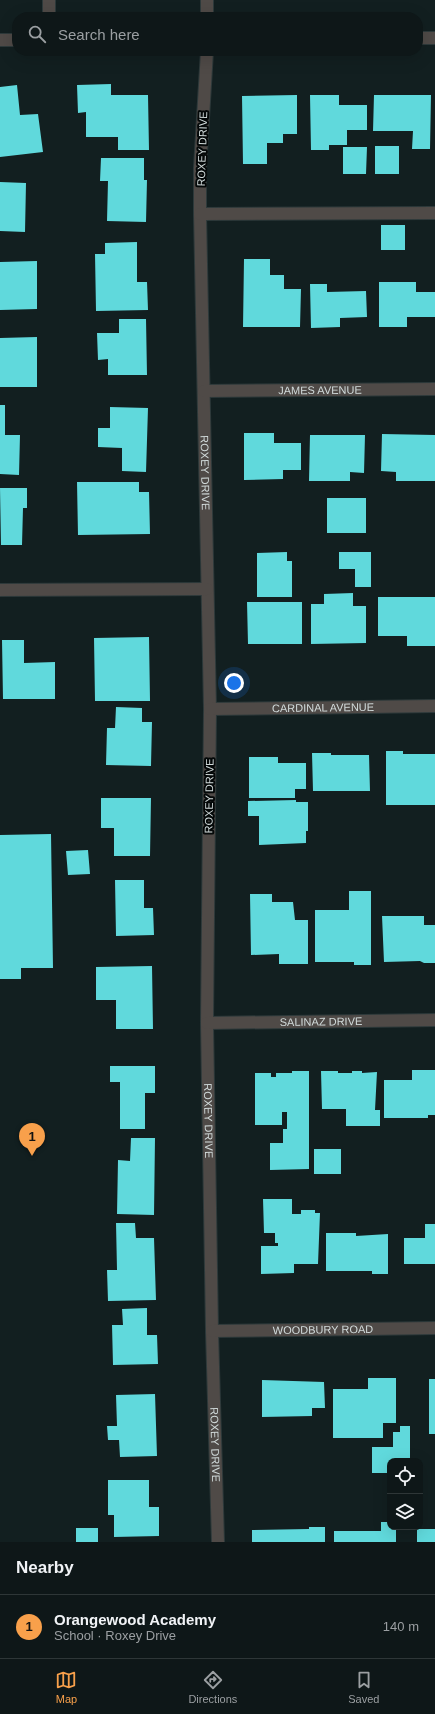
<!DOCTYPE html>
<html lang="en">
<head>
<meta charset="utf-8">
<style>
	:root { --surface:#0e1718; --page:#1c2425; --text:#f1f3f6; --muted:#9b9fa2; --line:#2e3637; --accent:#f8a04b }
	body { margin:0; font-family:Arial,sans-serif; background:var(--page); color:var(--text) }
	.controls { position:absolute; right:12px; bottom:12px; display:grid; overflow:hidden; border-radius:8px; box-shadow:0 4px 16px #0002 }
	.controls button { width:36px; height:36px; display:grid; place-items:center; padding:0; border:0; border-bottom:1px solid var(--line); background:var(--surface); color:var(--text); font:20px sans-serif }
	.you { position:absolute; left:234px; top:683px; width:14px; height:14px; margin:-10px; border:3px solid #fff; border-radius:50%; background:#1a73e8; box-shadow:0 0 0 6px #1a73e833 }
	.badge { display:grid; place-items:center; width:26px; height:26px; border-radius:50%; background:var(--accent); color:#111; font-size:13px; font-weight:700 }
	.pin { position:absolute; translate:-50% -33px; filter:drop-shadow(0 1px 2px #0008) }
	.pin::after { content:''; position:absolute; top:21px; width:14px; height:12px; background:inherit; clip-path:polygon(0 0,100% 0,50% 100%) }
	.list { margin:0; padding:0; list-style:none }
	h2 { display:flex; justify-content:space-between; align-items:center; height:52px; margin:0; padding:0 16px; font-size:17px }
	h2 small { font-size:13px; font-weight:400; color:var(--muted) }
	.list li { display:grid; grid-template-columns:26px 1fr auto; gap:12px; align-items:center; box-sizing:border-box; height:64px; padding:0 16px; border-top:1px solid var(--line) }
	.list b { display:block; font-size:15px; white-space:nowrap }
	.list p { margin:0; font-size:13px; white-space:nowrap; color:var(--muted) }
	.list em { font-size:13px; font-style:normal; color:var(--muted) }
	.icon { flex:none; width:22px; height:22px; fill:none; stroke:currentColor; stroke-width:2; stroke-linecap:round; stroke-linejoin:round }
	.map { position:relative; flex:none; width:435px; height:1542px; overflow:hidden }
	.search { position:absolute; background:var(--surface); box-shadow:0 4px 16px #0002; left:12px; right:12px; top:12px; height:44px; display:flex; align-items:center; gap:10px; box-sizing:border-box; padding:0 14px; border-radius:16px; color:var(--muted); font-size:15px }
	.sheet { height:116px; background:var(--surface) }
	nav { display:flex; justify-content:space-around; align-items:center; box-sizing:border-box; height:56px; border-top:1px solid var(--line); background:var(--surface); font-size:11px; color:var(--muted) }
	nav a { display:grid; justify-items:center; gap:2px }
	nav .on { color:var(--accent) }
	.map>svg:first-child { display:block }
	.building { fill:#60d9dc }
	.lines { fill:none; stroke-linecap:round; stroke-linejoin:round }
	.minor-casing { stroke:#2d393a; stroke-width:14 }
	.minor { stroke:#4f4a47; stroke-width:12 }
	.labels { text-anchor:middle; dominant-baseline:central; stroke-width:4; stroke-linejoin:round; paint-order:stroke }
	.street-label { font-size:11px; fill:#d2dbdb; stroke:#040808 }
</style>
</head>
<body>
<div class="map">
<svg width="435" height="1542" viewBox="0 0 435 1542">
	<rect width="100%" height="100%" fill="#121f20"/>
	<path class="building" d="M111 84V95H148L149 150H118V137H86V112L78 113 77 85Z
		M17 85 20 115 38 114 43 152 0 157V87Z
		M297 95V134H283V143H267V164H243L242 96Z
		M310 95H339V105H367V130H347V145H329V150H311Z
		M374 95H431L430 149H412L413 131H373Z
		M375 146H399V174H375Z
		M343 147H367L366 174H343Z
		M101 158H144V180H147L146 222 107 221 108 181H100Z
		M0 182 26 183 25 232 0 231Z
		M381 225H405V250H381Z
		M137 242V282H147L148 310 96 311 95 254H105V243Z
		M244 259H270V275H284V289H301L300 327H243Z
		M37 261V309L0 310V262Z
		M379 282H416V292H435V317H407V327H379Z
		M310 284H327V292L366 291 367 317 340 318V327L311 328Z
		M119 319H146L147 375H108V359L98 360 97 333H119Z
		M37 337V387H0V338Z
		M0 405H5V435H20L19 475 0 474Z
		M110 407 148 408 146 472 122 471V448L98 447V428H110Z
		M244 433H274V443H301V470H283V479L244 480Z
		M382 434 435 435V481H396V472L381 471Z
		M310 435H365L364 473 350 472V481H309Z
		M77 482H139V492H149L150 534 78 535Z
		M0 488H27V508H23L22 545H1Z
		M327 498H366V533H327Z
		M287 552V561H292V597H257V553Z
		M339 552H371V587H355V569H339Z
		M353 593V606H366V643L311 644V604H324V594Z
		M378 597H435V646H407V636H378Z
		M247 602H302V644H248Z
		M149 637 150 701H95L94 638Z
		M2 640H24V663L55 662V699H3Z
		M116 707 142 708V722H152L151 766 106 765 107 728H115Z
		M386 751H403V754H435V805H386Z
		M312 753H331V755H369L370 791H313Z
		M249 757H278V763H306V789H295V798H249Z
		M101 798H151L150 856H114V828H101Z
		M296 800V802H308V831H306V843L259 845V816H248V801Z
		M51 834 53 968H21V979H0V835Z
		M88 850 90 874 68 875 66 851Z
		M115 880H144V908H153L154 935 116 936Z
		M349 891H371V965H354V962H315V910H349Z
		M250 894H272V902H293L295 920H308V964H279V954L251 955Z
		M382 916H424V925H435V963H424L420 961 384 962Z
		M152 966 153 1029H116V1000H96V967Z
		M110 1066H155V1093H145V1129H120V1082H110Z
		M412 1070H435V1115H428V1118H384V1080H412Z
		M292 1071H309V1169L270 1170V1143H283V1129H287V1112H282V1125H255V1073H271V1077H276V1073H292Z
		M321 1071H338V1073H352V1071H362V1073L377 1072 375 1110H380V1126H346V1109H322Z
		M131 1138H155L154 1215 117 1214 118 1160 130 1161Z
		M314 1149H341V1174H314Z
		M263 1199H292V1214H301V1210H315V1213H320L318 1264H294V1273L261 1274V1246H278V1243H275V1233H264Z
		M116 1223H135L136 1238H154L156 1300 108 1301 107 1270H117Z
		M425 1224H435V1264H404V1238H425Z
		M326 1233H356V1236L388 1234V1274H372V1271H326Z
		M147 1308V1335H157L158 1364 113 1365 112 1325H123L122 1309Z
		M368 1378H396V1423H383V1438H333V1389H368Z
		M429 1379H435V1434H429Z
		M262 1380 324 1382 325 1408H312V1416L262 1417Z
		M155 1394 157 1456 120 1457 119 1440H108L107 1426H117L116 1395Z
		M400 1426H410V1461H390V1473H372V1447H393V1432H400Z
		M108 1480H149V1507H159V1536L114 1537V1515H108Z
		M381 1522H390V1527H396V1542H334V1531H381Z
		M309 1527H325V1542H252V1530L309 1529Z
		M76 1528H98V1542H76Z
		M417 1529H435V1542H417Z"/>
	<g class="lines">
		<defs>
			<g id="minor">
				<path d="M49 0V17"/>
				<path d="M207 0V17"/>
				<path d="M418 38H435"/>
				<path d="M0 40H17"/>
				<path id="s1" d="M207 51 200 168V214L210 709 207 1023 212 1331 218 1542"/>
				<path d="M200 214 435 213"/>
				<path id="s2" d="M204 391 435 389"/>
				<path d="M0 590 207 589"/>
				<path id="s3" d="M210 709 435 706"/>
				<path id="s4" d="M207 1023 435 1020"/>
				<path id="s5" d="M212 1331 435 1328"/>
			</g>
		</defs>
		<use href="#minor" class="minor-casing"/>
		<use href="#minor" class="minor"/>
	</g>
	<g class="labels">
		<g class="street-label">
			<text transform="translate(202 149) rotate(-88)">ROXEY DRIVE</text>
			<text stroke="none"><textPath href="#s2" startOffset="116">JAMES AVENUE</textPath></text>
			<text stroke="none"><textPath href="#s1" startOffset="422">ROXEY DRIVE</textPath></text>
			<text stroke="none"><textPath href="#s3" startOffset="113">CARDINAL AVENUE</textPath></text>
			<text transform="translate(209 796) rotate(-89)">ROXEY DRIVE</text>
			<text stroke="none"><textPath href="#s4" startOffset="114">SALINAZ DRIVE</textPath></text>
			<text stroke="none"><textPath href="#s1" startOffset="1070">ROXEY DRIVE</textPath></text>
			<text stroke="none"><textPath href="#s5" startOffset="111">WOODBURY ROAD</textPath></text>
			<text stroke="none"><textPath href="#s1" startOffset="1394">ROXEY DRIVE</textPath></text>
		</g>
	</g>
</svg>
<div class="controls">
<button><svg class="icon" aria-label="locate" viewBox="0 0 24 24"><circle cx="12" cy="12" r="6"/><path d="M12 2v4M12 18v4M2 12h4M18 12h4"/></svg></button>
<button><svg class="icon" aria-label="layers" viewBox="0 0 24 24"><path d="M12 4l9 5-9 5-9-5zM3 14l9 5 9-5"/></svg></button>
</div>
<div class="you"></div>
<div class="pin badge" style="left:32px;top:1156px">1</div>
<div class="search"><svg class="icon" aria-label="search" viewBox="0 0 24 24"><circle cx="10" cy="10" r="6"/><path d="M15 15l6 6"/></svg>Search here</div>
</div>
<section class="sheet">
<h2>Nearby<small></small></h2>
<ul class="list">
<li><span class="badge">1</span><div><b>Orangewood Academy</b><p>School · Roxey Drive</p></div><em>140 m</em></li>
</ul>
</section>
<nav>
<a class="on"><svg class="icon" aria-label="map" viewBox="0 0 24 24"><path d="M3 6l6-2 6 2 6-2v14l-6 2-6-2-6 2zM9 4v14M15 6v14"/></svg>Map</a>
<a><svg class="icon" aria-label="directions" viewBox="0 0 24 24"><path d="M12 3l9 9-9 9-9-9zM9 14v-3h6M13 9l2 2-2 2"/></svg>Directions</a>
<a><svg class="icon" aria-label="saved" viewBox="0 0 24 24"><path d="M7 4h10v16l-5-4-5 4z"/></svg>Saved</a>
</nav>
</body>
</html>
